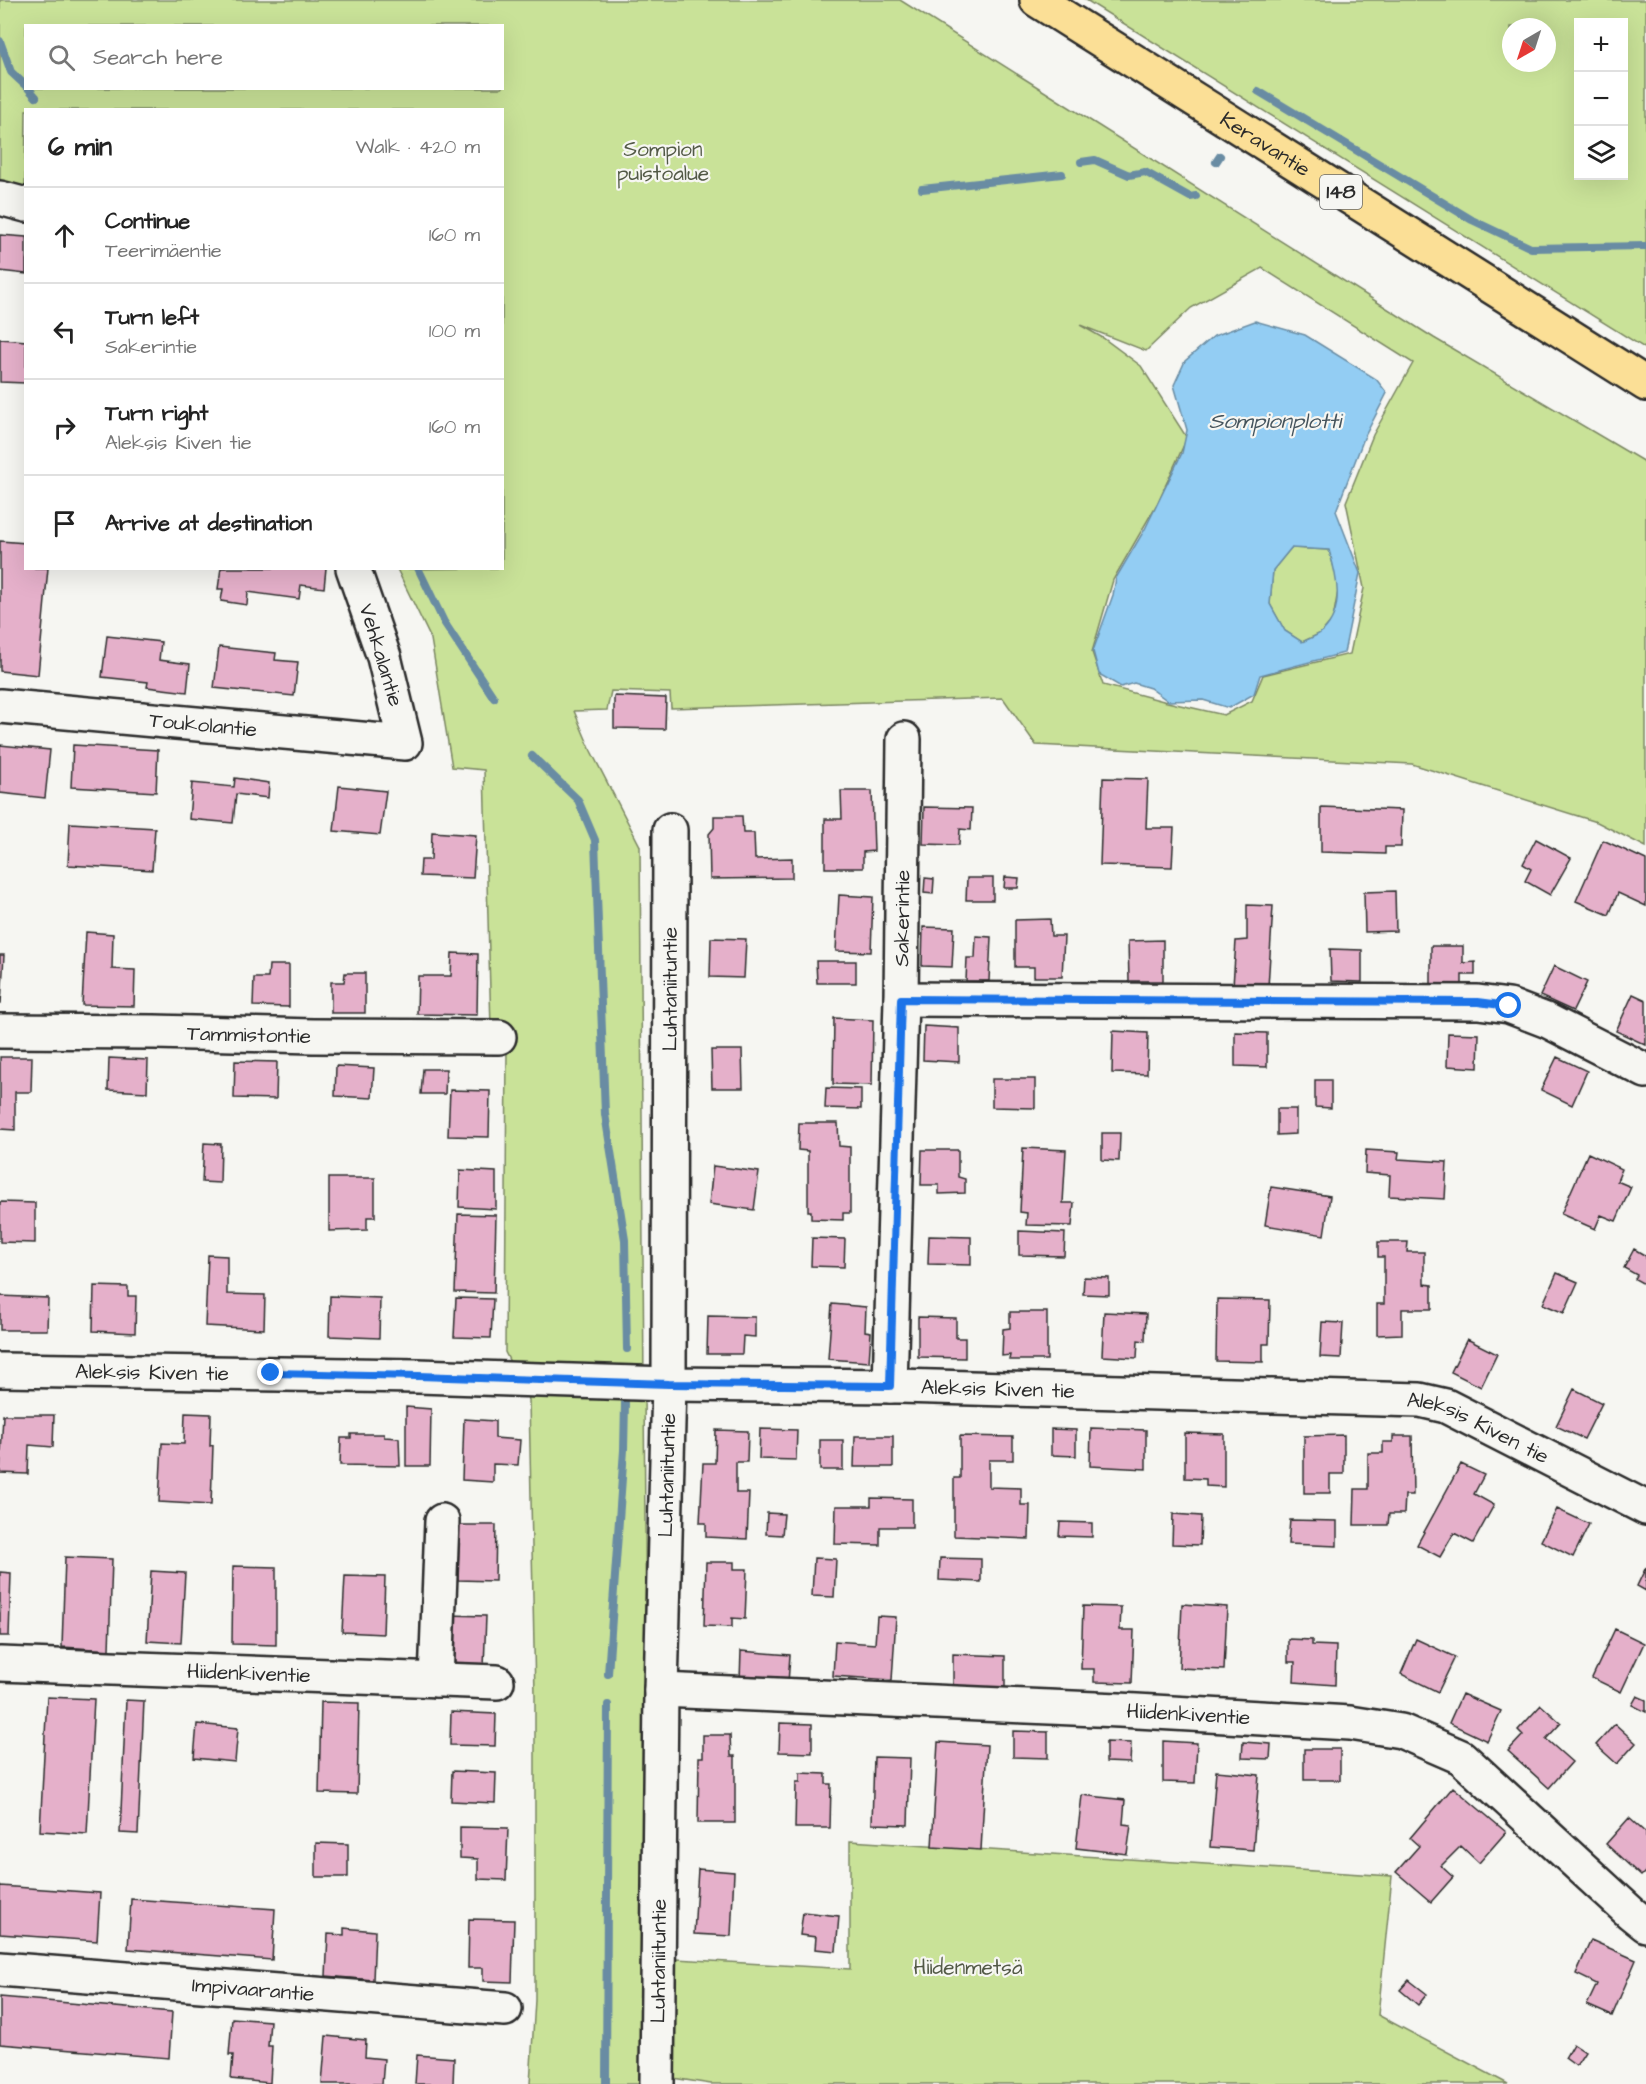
<!DOCTYPE html>
<html lang="en">
<head>
<meta charset="utf-8">
<style>
	:root { --surface:#fff; --page:#f2f2f2; --text:#222; --muted:#767676; --line:#e0e0e0 }
	body { margin:0; font-family:"Architects Daughter",sans-serif; background:var(--page); color:var(--text) }
	.controls { position:absolute; right:18px; top:18px; display:grid; overflow:hidden; border-radius:0px; box-shadow:0 6px 24px #0002 }
	.controls button { width:54px; height:54px; display:grid; place-items:center; padding:0; border:0; border-bottom:2px solid var(--line); background:var(--surface); color:var(--text); font:30px sans-serif }
	.compass { position:absolute; left:1502px; top:18px; width:54px; height:54px; border-radius:50%; background:var(--surface); box-shadow:0 6px 24px #0002; rotate:219deg }
	.stop { position:absolute; width:18px; height:18px; margin:-14px; border:4px solid #1a73e8; border-radius:50%; background:#fff }
	.stop.end { background:#1a73e8; border-color:#fff; box-shadow:0 2px 6px #0008 }
	.list { margin:0; padding:0; list-style:none }
	h2 { display:flex; justify-content:space-between; align-items:center; height:78px; margin:0; padding:0 24px; font-size:26px }
	h2 small { font-size:20px; font-weight:400; color:var(--muted) }
	.list li { display:grid; grid-template-columns:39px 1fr auto; gap:18px; align-items:center; box-sizing:border-box; height:96px; padding:0 24px; border-top:2px solid var(--line) }
	.list b { display:block; font-size:22px; white-space:nowrap }
	.list p { margin:0; font-size:20px; white-space:nowrap; color:var(--muted) }
	.list em { font-size:20px; font-style:normal; color:var(--muted) }
	.icon { flex:none; width:33px; height:33px; fill:none; stroke:currentColor; stroke-width:2; stroke-linecap:round; stroke-linejoin:round }
	.map { position:relative; flex:none; width:1646px; height:2084px; overflow:hidden }
	.search { position:absolute; background:var(--surface); box-shadow:0 6px 24px #0002; left:24px; top:24px; width:480px; height:66px; display:flex; align-items:center; gap:15px; box-sizing:border-box; padding:0 21px; border-radius:0px; color:var(--muted); font-size:22px }
	.panel { position:absolute; background:var(--surface); box-shadow:0 6px 24px #0002; left:24px; top:108px; width:480px; height:462px; border-radius:0px }
	.map>svg:first-child { display:block }
	.green { fill:#c9e298; stroke:#7a8662; stroke-width:1.5; fill-rule:evenodd }
	.water { fill:#93cdf3; stroke:#698ca3; stroke-width:1.5; fill-rule:evenodd }
	.lines { fill:none; stroke-linecap:round; stroke-linejoin:round }
	.stream { stroke:#698ca3; stroke-width:8 }
	.building { fill:#e5b0ca; stroke:#2b2b2b; stroke-width:1.5 }
	.minor-casing { stroke:#2b2b2b; stroke-width:38 }
	.major-casing { stroke:#2b2b2b; stroke-width:38 }
	.minor { stroke:#f6f6f2; stroke-width:33 }
	.major { stroke:#fbdf96; stroke-width:33 }
	.route { stroke:#1a73e8; stroke-width:8 }
	.labels { text-anchor:middle; dominant-baseline:central; stroke-width:4.5; stroke-linejoin:round; paint-order:stroke }
	.shield { fill:#f6f6f2; stroke:#686867; stroke-width:1.5 }
	.shield-label { font-size:20px; font-weight:bold; fill:#2b2b2b }
	.street-label { font-size:21px; fill:#2b2b2b; stroke:#f6f6f2 }
	.park-label { font-size:21px; fill:#525946; stroke:#f6f6f2 }
	.water-label { font-size:22px; font-style:italic; fill:#45545d; stroke:#f6f6f2 }
</style>
</head>
<body>
<div class="map">
<svg width="1646" height="2084" viewBox="0 0 1646 2084">
	<rect width="100%" height="100%" fill="#f6f6f2"/>
	<filter id="ink" filterUnits="userSpaceOnUse"><feTurbulence type="fractalNoise" baseFrequency=".0167" numOctaves="2"/><feDisplacementMap in="SourceGraphic" scale="12" xChannelSelector="R" yChannelSelector="G"/><feConvolveMatrix kernelMatrix="1 2 1 2 8 2 1 2 1" color-interpolation-filters="sRGB"/></filter>
	<g filter="url(#ink)">
		<path class="green" d="M0 0H900L1434 338 1646 463V847L1597 822 1412 764 1036 745 1003 698 671 708 670 693 611 691 607 710 574 711 591 751 640 846 647 1794 644 2084H530L535 2000V1695L529 1400 505 1352 507 1045 491 1028 484 770 452 767 431 639 397 569 502 568V110H26L25 191 0 186ZM26 26H502V88H26ZM1262 268 1413 363 1373 435 1346 502 1364 588 1350 654 1263 675 1252 701 1224 715 1167 702 1103 685 1092 652 1113 580 1157 504 1187 438 1141 366 1103 338 1080 325 1146 351 1191 308Z
			M1086 0H1646V349ZM1578 22H1624V176H1578ZM1511 27H1547V63H1511Z
			M1291 548 1329 550 1339 585 1333 619 1321 633 1302 642 1285 631 1270 604 1273 570Z
			M850 1841 1392 1876 1378 2015 1508 2084H711L673 2078 676 1959 850 1969Z"/>
		<path class="water" d="M1255 321 1305 335 1376 379 1387 393 1364 438 1336 511 1360 573 1344 653 1260 675 1254 694 1229 708 1203 700 1168 701 1150 688 1134 683 1121 687 1099 674 1093 651 1113 595 1116 578 1145 529 1182 453 1187 430 1174 385 1185 361 1214 336ZM1291 548 1329 550C1337 577 1345 609 1323 631 1317 636 1309 639 1302 642L1285 631 1270 604 1273 570Z"/>
		<g class="lines">
			<path class="stream" d="M0 41 11 72 26 86
				M28 88 36 97
				M1258 91 1472 220 1531 248 1646 246
				M1081 162 1095 160 1129 175 1145 172 1190 197 1196 196
				M1216 162 1220 156
				M922 189 1062 174
				M418 568 444 622 494 698
				M532 756 578 800 595 840 605 1114 625 1240 627 1349
				M608 1674 624 1450 625 1403
				M606 2084 608 1705"/>
		</g>
		<path class="building" d="M0 235 26 237V274L0 271Z
			M0 339 26 341V383L0 382Z
			M0 541 26 543V568H48L38 675 0 671Z
			M221 568H326L324 588 301 585 299 599 248 592 247 605 221 601 223 589H218Z
			M107 636 161 642 159 660 190 664 187 692 147 687 148 682 102 677Z
			M219 647 276 653 275 660 298 662 294 696 214 688Z
			M614 696 666 698 665 729 614 728Z
			M0 745 50 750 45 798 0 793Z
			M73 745 158 750 156 792 71 787Z
			M235 778 269 783 268 798 236 794 233 823 189 819 192 783 234 787Z
			M1103 778 1148 779 1146 828H1174L1172 867 1100 865Z
			M339 786 386 791 380 835 334 831Z
			M841 791H872L874 851 863 852V868H825V819H842Z
			M924 807 972 808 971 830 960 829 959 845 923 844Z
			M1321 807 1402 810 1401 847H1385V854L1321 852Z
			M714 816H742L743 833H754L755 859 792 858V878L710 879 709 834 714 828Z
			M70 823 155 828 152 870 68 865Z
			M432 832 476 835 473 878 420 876 421 860H431Z
			M1536 839 1571 858 1550 895 1525 881 1531 869 1523 864Z
			M1603 840 1646 860V906L1618 893 1609 915 1576 901Z
			M1005 877 1019 878 1018 888H1004Z
			M925 878 934 879 933 894 924 893Z
			M967 878H993V900H966Z
			M1395 891 1396 931 1365 932 1364 892Z
			M839 895 873 897 871 952 836 951Z
			M1247 905 1273 906 1268 987 1233 986 1236 941 1247 940Z
			M1050 919 1051 936H1064L1062 977H1034V967H1015V920Z
			M923 927 954 928 952 967 922 966Z
			M86 932 113 934 112 969 135 970 134 1006 82 1005Z
			M976 936 991 937 989 981H966L967 958H975Z
			M711 938 746 939 744 978 710 977Z
			M1163 940V981H1129L1128 941Z
			M1431 946H1463V963L1475 962V975H1462V985L1431 984Z
			M1330 949 1362 950V982L1331 981Z
			M452 953 478 954 477 1015 417 1014 418 976H451Z
			M0 955H4L1 1003H0Z
			M816 961H856V983H817Z
			M269 965H289V1007L253 1006 254 978H268Z
			M1554 966 1587 982 1573 1011 1540 996Z
			M345 973H365V1013H331V982H344Z
			M1633 994 1646 1000V1045L1616 1031Z
			M834 1018 873 1020 872 1085 833 1084Z
			M924 1026 959 1028V1062L923 1060Z
			M1113 1031 1148 1033 1147 1074 1112 1073Z
			M1235 1032 1267 1033V1067L1235 1066Z
			M1448 1033 1479 1034 1478 1068 1447 1066Z
			M711 1050H742L743 1088H712Z
			M0 1057H32L31 1092H15V1130L0 1129Z
			M1557 1057 1587 1071 1572 1105 1541 1090Z
			M109 1058 148 1060 147 1092 108 1090Z
			M235 1061 277 1062 276 1099 234 1098Z
			M336 1066 374 1068 372 1098 335 1096Z
			M423 1069H446L445 1094H421Z
			M992 1079H1035V1108L992 1107Z
			M1315 1080H1331V1108L1315 1107Z
			M826 1088 861 1089V1109L825 1108Z
			M450 1090 490 1091 489 1137 448 1136Z
			M1277 1109H1296V1134L1277 1135Z
			M799 1123H838L839 1146 850 1147V1213H843V1220L811 1219V1211H808V1151L798 1150Z
			M1102 1133H1120L1119 1161 1102 1160Z
			M204 1143 221 1144 220 1183 202 1182Z
			M1023 1148 1066 1150 1063 1203H1074L1072 1226 1026 1225 1027 1213 1020 1212Z
			M922 1150H958V1177L965 1179V1193L939 1194V1185H921Z
			M1366 1150 1399 1152 1398 1159 1447 1162 1445 1199 1389 1196 1390 1175 1365 1173Z
			M1588 1153 1622 1169 1617 1181 1631 1187 1616 1221 1601 1215 1595 1229 1561 1214Z
			M713 1166 759 1172 754 1210 709 1204Z
			M460 1170 496 1172V1209L459 1207Z
			M329 1178H375V1217H367V1230L329 1231Z
			M1271 1187 1330 1196 1324 1235 1265 1225Z
			M0 1202 35 1203V1243L0 1242Z
			M458 1214 496 1215 494 1293 455 1292Z
			M1019 1231 1065 1233 1064 1256 1019 1255Z
			M929 1236 971 1237V1265L928 1264Z
			M812 1238 845 1239 844 1267 811 1266Z
			M1378 1242H1408L1407 1252H1424V1284L1432 1285V1309H1402V1334L1377 1335V1304H1384V1257H1378Z
			M1634 1249 1646 1256V1285L1635 1279 1637 1275 1624 1268Z
			M208 1255 227 1256V1294L265 1295 264 1329 205 1326Z
			M1557 1273 1578 1282 1564 1313 1543 1304Z
			M1084 1277 1109 1278V1295L1083 1294Z
			M94 1286 128 1287V1296H136L135 1333 93 1331Z
			M0 1296 48 1298 47 1330H0Z
			M330 1296 380 1298 379 1338 329 1336Z
			M456 1298 493 1299 491 1338 454 1337Z
			M1217 1299 1270 1300 1269 1344H1263V1362L1216 1361Z
			M832 1304 866 1307 865 1331 871 1332 869 1362 828 1359Z
			M1010 1312H1047V1360H1009L1010 1355 1002 1356 1003 1329 1010 1328Z
			M1104 1312 1146 1314 1145 1341 1138 1340 1137 1358 1102 1356Z
			M708 1316 755 1317V1337L743 1336 742 1354H707Z
			M918 1317 956 1318V1338H965V1358L918 1357Z
			M1322 1322 1343 1323 1341 1358 1320 1357Z
			M1467 1339 1497 1354 1481 1387 1451 1372Z
			M1574 1389 1602 1403 1584 1439 1556 1426Z
			M406 1407 431 1409 430 1466H406Z
			M185 1413 211 1414 210 1446 213 1445 211 1505 159 1502 162 1443 184 1444Z
			M3 1415H54L53 1447 29 1445 28 1474 0 1473Z
			M464 1419 495 1421V1438L520 1440 518 1465 493 1464V1482L462 1480Z
			M1091 1428 1146 1430V1469L1090 1466Z
			M760 1429 797 1430 796 1460 759 1459Z
			M1051 1429 1076 1430V1456L1051 1455Z
			M716 1430 748 1431 747 1462H736V1493H749L747 1539 706 1537V1523H700L703 1463H715Z
			M1185 1433 1224 1434V1487L1206 1486V1479L1185 1478Z
			M351 1434H384V1437L399 1438 400 1466 340 1465 341 1438H351Z
			M1344 1435V1474H1330V1493H1304V1436Z
			M855 1436H893V1467H854Z
			M960 1436 1013 1437V1460H989V1487L1021 1488V1505H1030L1029 1539 954 1536V1478H960Z
			M1393 1436H1412L1413 1495H1405L1404 1514H1389L1388 1525H1354L1355 1489H1368V1453H1383V1442H1393Z
			M820 1440H843V1470H820Z
			M1461 1464 1484 1475 1474 1494 1494 1505 1473 1543 1454 1533 1440 1557 1417 1545Z
			M871 1498 912 1499V1527H880V1545L835 1544 836 1506H871Z
			M1557 1509 1589 1524 1573 1557 1541 1541Z
			M767 1513 784 1514 782 1535 766 1534Z
			M1173 1514 1201 1516 1200 1545 1172 1544Z
			M1290 1520 1337 1521V1546L1288 1544Z
			M1060 1522 1092 1523V1537L1059 1536Z
			M459 1525H496L495 1581 458 1580Z
			M65 1557 112 1559 109 1650 62 1647Z
			M814 1558 836 1559 834 1597 812 1596Z
			M940 1558 981 1559V1582L939 1580Z
			M706 1562H734V1569H747L745 1619 732 1618V1627L704 1626Z
			M233 1566 276 1567V1645L232 1644Z
			M1646 1567V1591L1637 1586Z
			M151 1571 185 1573 181 1643 147 1641Z
			M0 1572 11 1573 9 1636H0Z
			M345 1576 385 1577 383 1634 342 1632Z
			M1182 1604 1227 1607 1224 1670 1179 1668Z
			M1083 1606 1121 1607 1120 1630H1134L1132 1683 1094 1682V1669H1081Z
			M447 1615 486 1616 484 1667 446 1666Z
			M877 1616 896 1617 892 1680 833 1676 835 1641 875 1644Z
			M1615 1629 1644 1643 1621 1692 1592 1678Z
			M1288 1639 1312 1640V1645L1336 1646 1335 1685 1294 1682 1295 1662H1288Z
			M1416 1639 1455 1657 1438 1692 1401 1674Z
			M741 1651 790 1655 788 1683 740 1680Z
			M953 1654 1005 1656V1693L953 1691Z
			M1462 1694 1501 1711 1487 1741 1449 1723Z
			M1637 1696 1646 1700V1712L1632 1705Z
			M47 1697 94 1699 87 1834 40 1831Z
			M126 1700 144 1701 138 1834 120 1833Z
			M321 1702 359 1703 357 1794 319 1793Z
			M1541 1705 1561 1723 1546 1739 1572 1762 1549 1788 1508 1751 1523 1735 1518 1730Z
			M451 1712 496 1714 495 1746 450 1745Z
			M780 1723 812 1724V1753L779 1752Z
			M197 1724 238 1728 235 1762 194 1758Z
			M1615 1724 1636 1743 1617 1764 1596 1745Z
			M1013 1731 1048 1732V1758L1013 1757Z
			M703 1735H730L731 1756H735V1823H698L699 1757H703Z
			M1163 1741 1197 1743 1195 1783 1163 1782Z
			M938 1742 987 1745 981 1850 932 1847Z
			M1106 1742 1131 1743 1130 1763 1106 1762Z
			M1243 1742 1271 1744 1270 1759 1242 1758Z
			M1304 1749H1340V1780H1304Z
			M874 1757 910 1758 908 1825 872 1824Z
			M452 1771 496 1773 495 1803 451 1801Z
			M1216 1771 1259 1775 1253 1850 1210 1847Z
			M800 1773 826 1774V1784H831L830 1828H795L796 1782H800Z
			M1453 1787 1506 1832 1479 1863 1461 1846 1441 1866 1453 1877 1431 1902 1396 1872 1419 1846 1410 1838Z
			M1082 1795 1125 1800 1123 1824 1131 1825 1127 1854 1076 1848Z
			M1629 1818 1646 1833V1871L1641 1876 1606 1844Z
			M460 1827 508 1828 506 1880 478 1879V1859L460 1858Z
			M316 1843 348 1844V1877H316Z
			M698 1869 734 1872 731 1936 694 1934Z
			M0 1886 100 1893 97 1941 0 1934Z
			M131 1899 275 1909 272 1960 128 1949Z
			M803 1912 839 1916 836 1951 815 1949 816 1937 800 1935Z
			M469 1919 514 1920 512 1982 483 1981V1968H468Z
			M344 1928 375 1931 373 1980 326 1976 328 1934 344 1935Z
			M1591 1940 1636 1960 1612 2016 1587 2005 1597 1984 1576 1974Z
			M1409 1980 1427 1994 1418 2005 1400 1990Z
			M0 1997 172 2012 169 2058 0 2044Z
			M232 2018 270 2021 268 2046H272L270 2083 231 2079 233 2055H229Z
			M326 2036 366 2040 365 2057 384 2059 382 2084H322Z
			M1573 2044 1585 2052 1576 2066 1565 2058Z
			M417 2055 454 2058 453 2084H415Z"/>
		<g class="lines">
			<defs>
				<g id="minor">
					<path d="M0 198 26 205"/>
					<path id="s1" d="M0 706 405 743 384 657 353 568"/>
					<path d="M901 999 1478 1002 1509 1006 1548 1021 1646 1071"/>
					<path id="s2" d="M0 1031 154 1032 313 1036 499 1037"/>
					<path id="s3" d="M0 1370 418 1376 669 1384 899 1386 1420 1400 1446 1406 1646 1508"/>
					<path id="s4" d="M890 1386 901 999 904 739"/>
					<path id="s5" d="M0 1664 497 1682"/>
					<path d="M436 1680 442 1521"/>
					<path id="s6" d="M661 1690 1119 1710 1350 1723 1401 1731 1461 1757 1631 1913 1646 1925"/>
					<path id="s7" d="M0 1969 505 2009"/>
					<path id="s8" d="M657 2084 661 1690 669 1384 670 830"/>
				</g>
				<g id="major">
					<path id="s9" d="M1037 0 1646 384"/>
				</g>
			</defs>
			<use href="#minor" class="minor-casing"/>
			<use href="#major" class="major-casing"/>
			<use href="#minor" class="minor"/>
			<use href="#major" class="major"/>
		</g>
	</g>
	<g class="lines" filter="url(#ink)">
		<path class="route" d="M271 1373 418 1376 669 1384 890 1386 901 999 1478 1002 1509 1006"/>
	</g>
	<g class="labels">
		<rect class="shield" x="1320" y="175" width="42" height="34" rx="4.5"/>
		<g class="shield-label">
			<text x="1341" y="192">148</text>
		</g>
		<g class="street-label">
			<text stroke="none"><textPath href="#s9" startOffset="270">Keravantie</textPath></text>
			<text transform="translate(381 655) rotate(73)">Vehkalantie</text>
			<text stroke="none"><textPath href="#s1" startOffset="204">Toukolantie</textPath></text>
			<text stroke="none"><textPath href="#s4" startOffset="468">Sakerintie</textPath></text>
			<text stroke="none"><textPath href="#s8" startOffset="1095">Luhtaniituntie</textPath></text>
			<text stroke="none"><textPath href="#s2" startOffset="249">Tammistontie</textPath></text>
			<text stroke="none"><textPath href="#s3" startOffset="152">Aleksis Kiven tie</textPath></text>
			<text stroke="none"><textPath href="#s3" startOffset="998">Aleksis Kiven tie</textPath></text>
			<text stroke="none"><textPath href="#s3" startOffset="1484">Aleksis Kiven tie</textPath></text>
			<text stroke="none"><textPath href="#s8" startOffset="609">Luhtaniituntie</textPath></text>
			<text stroke="none"><textPath href="#s5" startOffset="249">Hiidenkiventie</textPath></text>
			<text stroke="none"><textPath href="#s6" startOffset="528">Hiidenkiventie</textPath></text>
			<text stroke="none"><textPath href="#s8" startOffset="123">Luhtaniituntie</textPath></text>
			<text stroke="none"><textPath href="#s7" startOffset="254">Impivaarantie</textPath></text>
		</g>
		<g class="park-label">
			<text x="663" y="149">Sompion<tspan x="663" dy="24">puistoalue</tspan></text>
			<text x="968" y="1967">Hiidenmetsä</text>
		</g>
		<g class="water-label">
			<text x="1275" y="421">Sompionplotti</text>
		</g>
	</g>
</svg>
<div class="controls">
<button>+</button>
<button>−</button>
<button><svg class="icon" aria-label="layers" viewBox="0 0 24 24"><path d="M12 4l9 5-9 5-9-5zM3 14l9 5 9-5"/></svg></button>
</div>
<svg class="compass" viewBox="-18 -18 36 36"><path d="M0-13l5 13h-10z" fill="#e53935"/><path d="M0 13l5-13h-10z" fill="#767676"/></svg>
<div class="stop" style="left:1509px;top:1006px"></div>
<div class="stop end" style="left:271px;top:1373px"></div>
<div class="search"><svg class="icon" aria-label="search" viewBox="0 0 24 24"><circle cx="10" cy="10" r="6"/><path d="M15 15l6 6"/></svg>Search here</div>
<section class="panel">
<h2>6 min<small>Walk · 420 m</small></h2>
<ul class="list">
<li><svg class="icon" aria-label="ahead" viewBox="0 0 24 24"><path d="M12 20V5M6 11l6-6 6 6"/></svg><div><b>Continue</b><p>Teerimäentie</p></div><em>160 m</em></li>
<li><svg class="icon" aria-label="left" viewBox="0 0 24 24"><path d="M17 20v-9H6M10 6l-5 5 5 5"/></svg><div><b>Turn left</b><p>Sakerintie</p></div><em>100 m</em></li>
<li><svg class="icon" aria-label="right" viewBox="0 0 24 24"><path d="M7 20v-9h11M14 6l5 5-5 5"/></svg><div><b>Turn right</b><p>Aleksis Kiven tie</p></div><em>160 m</em></li>
<li><svg class="icon" aria-label="arrive" viewBox="0 0 24 24"><path d="M6 21V4h12l-3 4 3 4H6"/></svg><div><b>Arrive at destination</b></div></li>
</ul>
</section>
</div>
</body>
</html>
